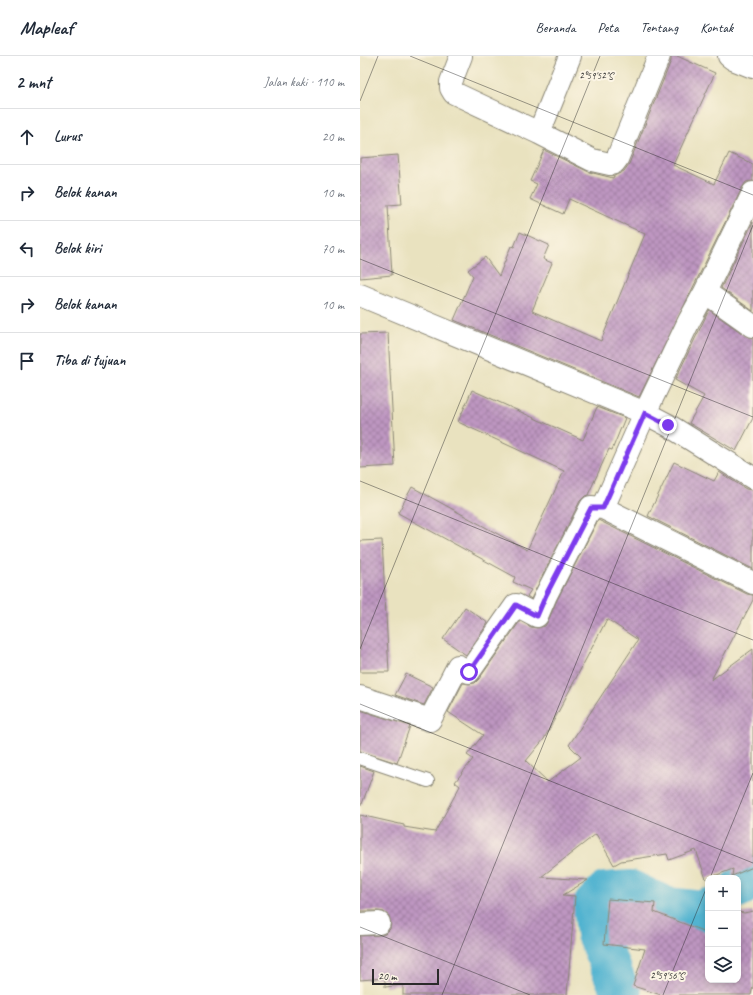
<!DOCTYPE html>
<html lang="id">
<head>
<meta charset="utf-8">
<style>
	:root { --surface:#fff; --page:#f2f2f3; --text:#1f2937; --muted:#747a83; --line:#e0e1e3 }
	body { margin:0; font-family:Caveat,sans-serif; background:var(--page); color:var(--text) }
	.controls { position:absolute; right:12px; bottom:12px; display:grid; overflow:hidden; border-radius:8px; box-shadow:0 2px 6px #0003 }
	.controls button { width:36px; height:36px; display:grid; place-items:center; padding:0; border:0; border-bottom:1px solid var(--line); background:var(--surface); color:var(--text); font:20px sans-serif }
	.scale { position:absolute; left:12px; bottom:10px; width:67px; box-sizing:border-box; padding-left:4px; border:2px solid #2b2b2b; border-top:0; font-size:11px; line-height:14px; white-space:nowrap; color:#2b2b2b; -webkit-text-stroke:3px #fcf5e5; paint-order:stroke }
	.stop { position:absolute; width:12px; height:12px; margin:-9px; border:3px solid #7c3aed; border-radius:50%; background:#fff }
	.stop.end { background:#7c3aed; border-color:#fff; box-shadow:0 1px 4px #0008 }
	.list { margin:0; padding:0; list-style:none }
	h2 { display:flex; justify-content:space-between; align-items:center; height:52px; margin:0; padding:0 16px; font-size:17px }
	h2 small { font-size:13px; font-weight:400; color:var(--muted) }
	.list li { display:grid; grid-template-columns:26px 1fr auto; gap:12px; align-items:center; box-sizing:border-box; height:56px; padding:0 16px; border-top:1px solid var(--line) }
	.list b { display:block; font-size:15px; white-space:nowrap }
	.list em { font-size:13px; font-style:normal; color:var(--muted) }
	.icon { flex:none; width:22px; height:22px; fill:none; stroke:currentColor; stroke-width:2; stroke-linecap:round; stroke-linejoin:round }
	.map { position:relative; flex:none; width:393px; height:939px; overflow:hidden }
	header { display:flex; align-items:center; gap:24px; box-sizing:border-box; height:56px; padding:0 20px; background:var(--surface); border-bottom:1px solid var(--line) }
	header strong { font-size:19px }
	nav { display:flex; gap:22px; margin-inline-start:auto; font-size:14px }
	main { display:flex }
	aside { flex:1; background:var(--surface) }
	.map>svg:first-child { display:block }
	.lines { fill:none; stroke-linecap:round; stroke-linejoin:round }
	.river { stroke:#51b3d0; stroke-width:40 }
	.building { fill:url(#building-cross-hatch); fill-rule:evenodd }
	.service-casing { stroke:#8a8675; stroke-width:14 }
	.minor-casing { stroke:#8a8675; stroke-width:24 }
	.service { stroke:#fff; stroke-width:12 }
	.minor { stroke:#fff; stroke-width:22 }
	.route { stroke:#7c3aed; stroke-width:5 }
	.ticks { fill:none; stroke:#2b2b2b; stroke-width:1; stroke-opacity:0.45 }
	.ticks-label { font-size:10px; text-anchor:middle; fill:#2b2b2b; stroke:#fcf5e5; stroke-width:4; stroke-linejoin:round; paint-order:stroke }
</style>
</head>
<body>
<header>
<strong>Mapleaf</strong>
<nav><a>Beranda</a><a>Peta</a><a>Tentang</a><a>Kontak</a></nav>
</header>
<main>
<aside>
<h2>2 mnt<small>Jalan kaki · 110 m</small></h2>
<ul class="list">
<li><svg class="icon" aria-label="ahead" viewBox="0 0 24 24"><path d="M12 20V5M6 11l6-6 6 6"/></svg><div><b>Lurus</b></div><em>20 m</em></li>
<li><svg class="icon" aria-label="right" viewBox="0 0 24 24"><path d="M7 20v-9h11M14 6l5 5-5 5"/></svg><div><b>Belok kanan</b></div><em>10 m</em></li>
<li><svg class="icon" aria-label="left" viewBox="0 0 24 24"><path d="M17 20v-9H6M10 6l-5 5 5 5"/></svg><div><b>Belok kiri</b></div><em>70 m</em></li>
<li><svg class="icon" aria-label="right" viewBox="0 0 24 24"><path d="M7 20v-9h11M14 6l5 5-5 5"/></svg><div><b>Belok kanan</b></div><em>10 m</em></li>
<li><svg class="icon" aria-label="arrive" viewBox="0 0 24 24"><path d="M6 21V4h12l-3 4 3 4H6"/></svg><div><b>Tiba di tujuan</b></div></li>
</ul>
</aside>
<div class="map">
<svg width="393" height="939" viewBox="0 0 393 939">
	<defs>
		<pattern id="building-cross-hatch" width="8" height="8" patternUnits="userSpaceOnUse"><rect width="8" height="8" fill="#be96c1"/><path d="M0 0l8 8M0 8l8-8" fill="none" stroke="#9b7b9d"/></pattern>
	</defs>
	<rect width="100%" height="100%" fill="#fcf5e5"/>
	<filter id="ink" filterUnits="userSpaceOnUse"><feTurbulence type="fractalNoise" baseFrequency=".025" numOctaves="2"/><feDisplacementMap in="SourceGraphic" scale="8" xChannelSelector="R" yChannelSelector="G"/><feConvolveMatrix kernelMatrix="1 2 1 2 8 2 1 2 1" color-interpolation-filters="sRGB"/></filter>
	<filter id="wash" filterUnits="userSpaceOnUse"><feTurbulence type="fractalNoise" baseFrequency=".012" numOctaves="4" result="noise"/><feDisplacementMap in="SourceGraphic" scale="16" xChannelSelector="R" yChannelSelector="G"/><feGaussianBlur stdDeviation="0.9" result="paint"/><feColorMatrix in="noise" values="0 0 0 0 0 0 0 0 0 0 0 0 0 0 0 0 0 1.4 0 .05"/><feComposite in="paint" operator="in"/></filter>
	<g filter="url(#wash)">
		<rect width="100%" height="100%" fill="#e9e2bf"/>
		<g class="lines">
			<path class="river" d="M378 833 393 820
				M262 939 236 878 233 849 245 836 271 834 307 851 344 855 348 852"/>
		</g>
		<g id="blocks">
			<path class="building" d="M311 0H317L355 17 313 109 354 128 369 97 393 108V125L386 126 382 132 279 341 94 264 113 220 108 214 125 201 139 220 151 190 154 191 160 176 189 189 183 203 192 207 172 255 241 285 285 178 209 143 203 158 170 143 177 128 170 125 184 94 229 116 253 122 254 120 264 115 269 108 311 5Z
				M38 99 42 148 28 149 32 219 0 222V102Z
				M393 166V255L361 232Z
				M349 254 386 280 393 282V362L376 395 329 367 344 340 315 324Z
				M28 277 35 410 0 412V278Z
				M112 334 223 384 237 351 265 362 252 394 249 393 228 439 225 440 220 445 171 543 167 540 171 534 153 526 155 521 38 457 52 431 167 494 204 415 98 366Z
				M314 406 354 425 359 416 386 433 393 434V513L288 460Z
				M238 464 387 538 393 539V544L351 624 393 593V811L372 820 373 813 346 823 336 794 309 804 307 798 261 805 254 809 236 778 181 821 228 824 203 839 215 840 207 939H43V929L25 931V922L0 924V880L20 879 25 878 30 873 31 867 29 860 24 856 18 855H0V759L44 769V771L75 776 100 730 95 726 113 703 107 699 123 679 88 656 103 627 109 628 115 627 119 623 160 565 171 571 177 572 185 570 188 565 197 544ZM247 563 278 584 209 689 221 701 188 726 166 705 184 683Z
				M22 484 29 616H0V485Z
				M105 551 128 567 106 599 83 583Z
				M46 618 73 631 64 649 35 639Z
				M0 654 50 670 37 707 0 695Z
				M0 710 14 715 2 748H0Z
				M248 843 295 847 294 856 348 877V924H378V856L384 857 393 855V930L391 939H301L273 930 285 893 244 888Z"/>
		</g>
	</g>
	<g filter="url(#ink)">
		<use href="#blocks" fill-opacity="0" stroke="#8a8675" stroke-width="1"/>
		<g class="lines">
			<defs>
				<path id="service" d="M0 702 68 725"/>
				<path id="minor" d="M101 0 91 26V32L94 37 179 77 232 104 250 108 254 107 257 103 299 0
					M369 0 373 3 393 11
					M179 77 210 0
					M393 137 345 236 329 265 285 357 243 452 393 527
					M345 236 393 270
					M0 239 285 357 308 369 393 422
					M0 641 70 664 98 610 109 616 156 549 177 560 186 539 231 451 243 452
					M0 868 19 867"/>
			</defs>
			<use href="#service" class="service-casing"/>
			<use href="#minor" class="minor-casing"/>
			<use href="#service" class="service"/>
			<use href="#minor" class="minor"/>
		</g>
	</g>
	<g class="lines" filter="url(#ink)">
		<path class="route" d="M109 616 156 549 177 560 186 539 231 452H243L285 357 308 369"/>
	</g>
	<path class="ticks" d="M50 0 393 139M0 45 18 0M0 203 393 361M0 425 393 584M0 593 240 0M0 648 393 807M350 822 393 717M0 871 170 939M82 939 393 169M303 939 348 828"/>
	<g class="ticks-label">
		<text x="236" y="23">2°59'52"S</text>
		<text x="307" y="923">2°59'56"S</text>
	</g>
</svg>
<div class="controls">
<button>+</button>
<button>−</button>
<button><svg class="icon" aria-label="layers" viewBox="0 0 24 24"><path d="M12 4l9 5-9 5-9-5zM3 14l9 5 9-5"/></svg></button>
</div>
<div class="scale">20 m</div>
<div class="stop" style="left:109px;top:616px"></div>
<div class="stop end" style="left:308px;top:369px"></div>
</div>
</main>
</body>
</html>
